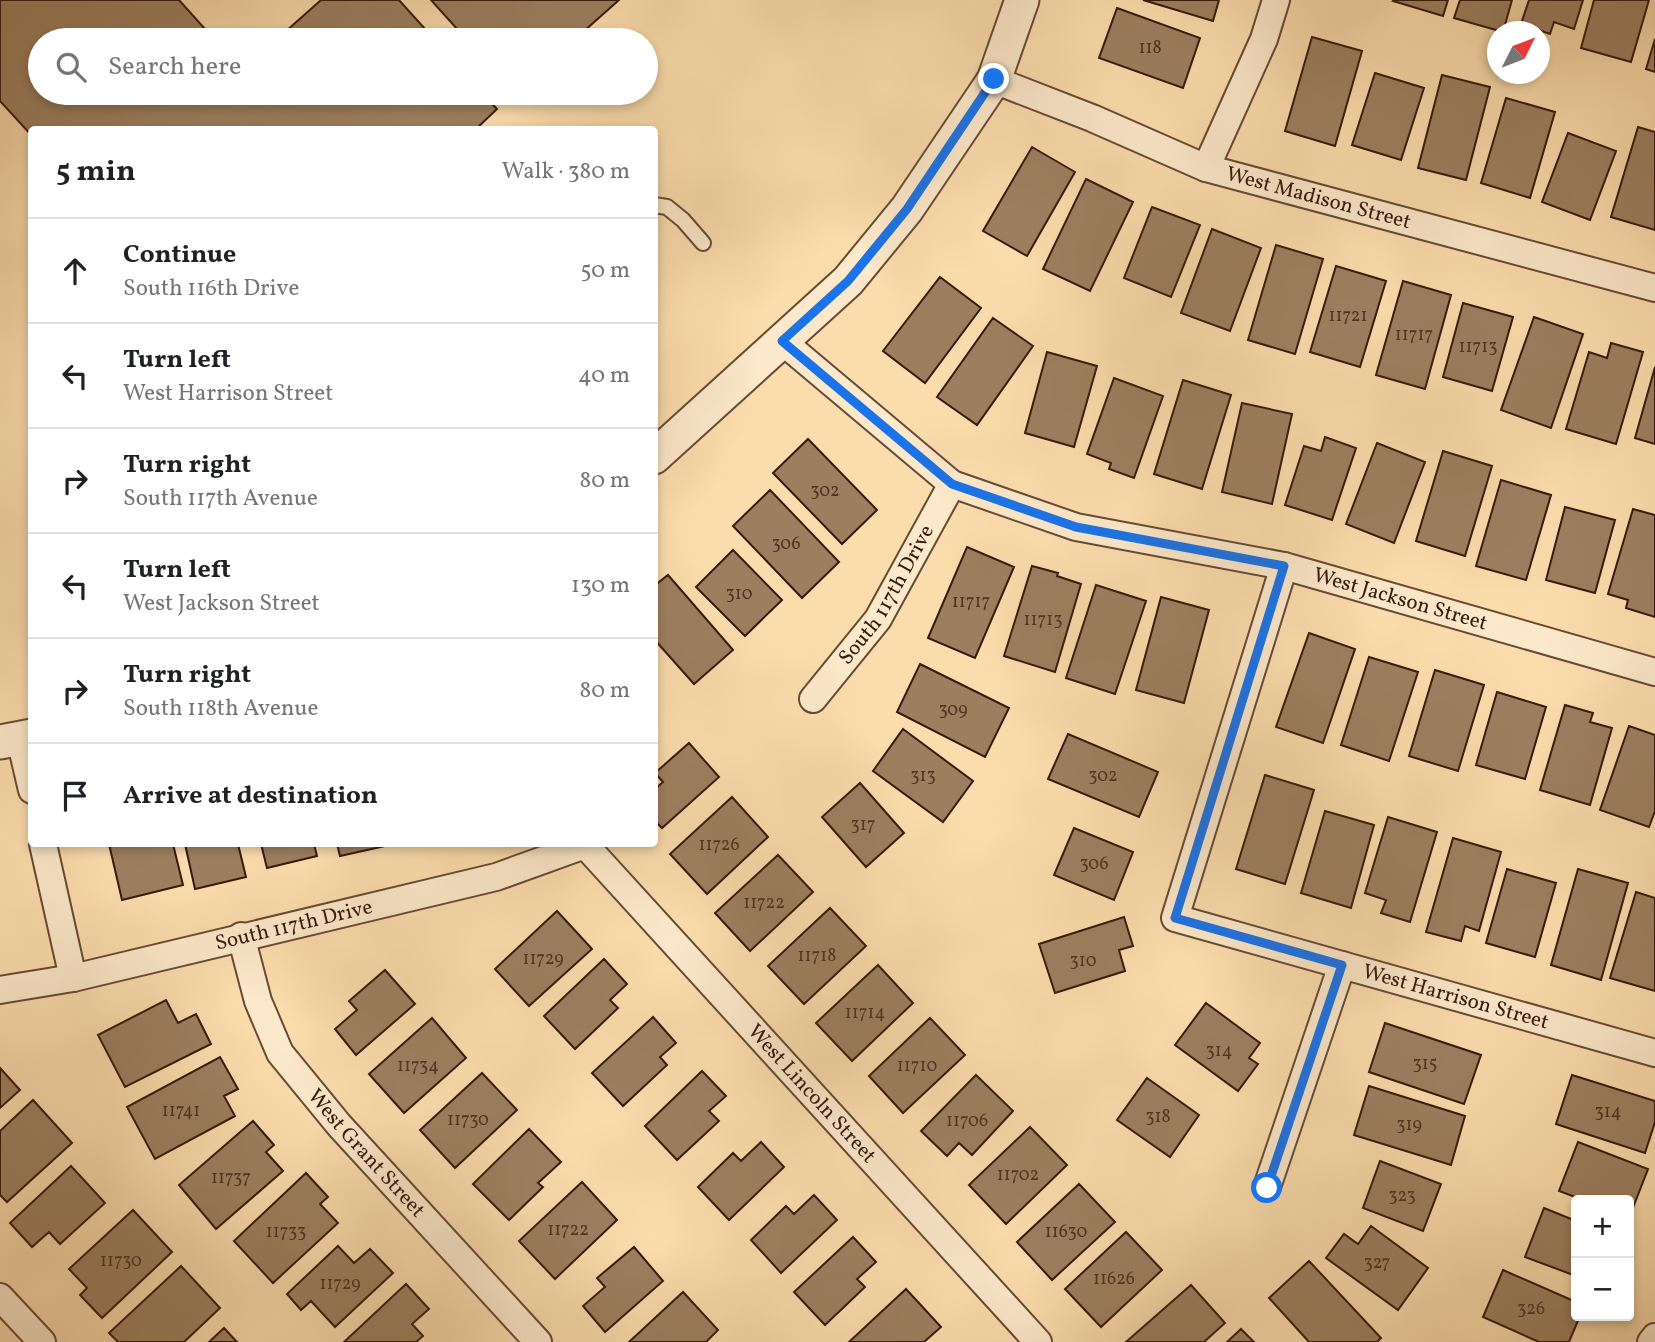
<!DOCTYPE html>
<html lang="en">
<head>
<meta charset="utf-8">
<style>
	:root { --surface:#fff; --page:#f6f6f6; --text:#202124; --muted:#757577; --line:#e0e0e0 }
	body { margin:0; font-family:Vollkorn,serif; background:var(--page); color:var(--text) }
	.controls { position:absolute; right:21px; bottom:21px; display:grid; overflow:hidden; border-radius:7px; box-shadow:0 4px 10px #0003 }
	.controls button { width:63px; height:63px; display:grid; place-items:center; padding:0; border:0; border-bottom:2px solid var(--line); background:var(--surface); color:var(--text); font:35px sans-serif }
	.compass { position:absolute; left:1487px; top:21px; width:63px; height:63px; border-radius:50%; background:var(--surface); box-shadow:0 4px 10px #0003; rotate:48deg }
	.stop { position:absolute; width:21px; height:21px; margin:-16px; border:5px solid #1a73e8; border-radius:50%; background:#fff }
	.stop.end { background:#1a73e8; border-color:#fff; box-shadow:0 2px 7px #0008 }
	.list { margin:0; padding:0; list-style:none }
	h2 { display:flex; justify-content:space-between; align-items:center; height:91px; margin:0; padding:0 28px; font-size:30px }
	h2 small { font-size:23px; font-weight:400; color:var(--muted) }
	.list li { display:grid; grid-template-columns:46px 1fr auto; gap:21px; align-items:center; box-sizing:border-box; height:105px; padding:0 28px; border-top:2px solid var(--line) }
	.list b { display:block; font-size:26px; white-space:nowrap }
	.list p { margin:0; font-size:23px; white-space:nowrap; color:var(--muted) }
	.list em { font-size:23px; font-style:normal; color:var(--muted) }
	.icon { flex:none; width:38px; height:38px; fill:none; stroke:currentColor; stroke-width:2; stroke-linecap:round; stroke-linejoin:round }
	.map { position:relative; flex:none; width:1655px; height:1342px; overflow:hidden }
	.search { position:absolute; background:var(--surface); box-shadow:0 4px 10px #0003; left:28px; top:28px; width:630px; height:77px; display:flex; align-items:center; gap:18px; box-sizing:border-box; padding:0 24px; border-radius:38px; color:var(--muted); font-size:26px }
	.panel { position:absolute; background:var(--surface); box-shadow:0 4px 10px #0003; left:28px; top:126px; width:630px; height:721px; border-radius:7px }
	.map>svg:first-child { display:block }
	.building { fill:#9d7f60; stroke:#371a0c; stroke-width:2 }
	.lines { fill:none; stroke-linecap:round; stroke-linejoin:round }
	.service-casing { stroke:#684a34; stroke-width:18 }
	.minor-casing { stroke:#684a34; stroke-width:30 }
	.tertiary-casing { stroke:#684a34; stroke-width:37 }
	.service { stroke:#fce8ca; stroke-width:14 }
	.minor { stroke:#fce8ca; stroke-width:26 }
	.tertiary { stroke:#fce8ca; stroke-width:33 }
	.route { stroke:#1a73e8; stroke-width:9 }
	.labels { text-anchor:middle; dominant-baseline:central; stroke-width:5; stroke-linejoin:round; paint-order:stroke }
	.number-label { font-size:18px; fill:#503321 }
	.street-label { font-size:21px; fill:#371a0c; stroke:#fce8ca }
</style>
</head>
<body>
<div class="map">
<svg width="1655" height="1342" viewBox="0 0 1655 1342">
	<rect width="100%" height="100%" fill="#fbdcad"/>
	<filter id="stains"><feTurbulence type="fractalNoise" baseFrequency=".00286" numOctaves="4"/><feColorMatrix values="0 0 0 0 .2 0 0 0 0 .09 0 0 0 0 .02 0 0 0 .5 -.17"/></filter>
	<radialGradient id="worn" r=".72"><stop offset=".6" stop-color="#630" stop-opacity="0"/><stop offset="1" stop-color="#630" stop-opacity=".3"/></radialGradient>
	<path class="building" d="M0 0H179L215 40H40V93H482L497 109 475 130H32V136L0 101Z
		M321 0H399L435 40H276Z
		M431 0H619L574 40H467Z
		M1143 0H1219L1213 21Z
		M1394 0H1448L1443 16 1393 1Z
		M1460 0H1512L1503 32 1454 18Z
		M1529 0H1583L1574 29 1554 22 1550 34 1521 24Z
		M1594 0H1649L1631 62 1581 48Z
		M1117 8 1200 38 1183 88 1099 58Z
		M1312 37 1362 51 1335 146 1285 131Z
		M1655 39V72L1646 69Z
		M1375 73 1424 88 1401 160 1352 145Z
		M1442 75 1490 87 1466 180 1418 168Z
		M1506 98 1555 112 1530 198 1481 183Z
		M1638 127 1655 132V230L1611 217Z
		M1568 133 1616 151 1590 220 1542 202Z
		M1032 147 1075 172 1027 256 983 231Z
		M1086 179 1133 202 1090 291 1043 269Z
		M1152 207 1200 225 1171 297 1124 278Z
		M1212 229 1261 248 1230 331 1181 313Z
		M1276 245 1323 259 1295 354 1248 340Z
		M1336 266 1386 281 1360 367 1310 352Z
		M940 277 981 308 925 383 883 351Z
		M1403 281 1451 295 1425 389 1376 375Z
		M1463 303 1513 317 1492 391 1443 377Z
		M1534 317 1583 334 1551 428 1501 410Z
		M993 318 1033 346 977 425 937 397Z
		M1611 343 1643 352 1616 444 1566 429 1589 352 1607 358Z
		M1047 352 1097 366 1074 447 1025 433Z
		M1655 367V444L1635 438Z
		M1114 378 1163 396 1134 478 1109 469 1111 463 1087 454Z
		M1183 380 1231 395 1202 489 1154 474Z
		M1242 403 1292 414 1272 504 1222 492Z
		M1325 437 1356 448 1332 520 1285 505 1304 446 1321 451Z
		M808 439 877 510 842 544 773 473Z
		M1377 443 1425 462 1394 543 1346 524Z
		M1443 451 1492 466 1465 556 1416 541Z
		M1501 480 1551 495 1526 580 1476 566Z
		M770 490 839 562 802 598 733 526Z
		M1565 507 1615 520 1595 593 1546 580Z
		M1633 509 1655 515V617L1626 608 1628 600 1608 594Z
		M967 547 1014 567 975 658 928 638Z
		M733 550 782 600 745 636 696 587Z
		M1032 566 1058 573 1057 576 1081 584 1055 672 1004 656Z
		M668 575 733 650 694 684 654 639V586Z
		M1096 585 1146 601 1115 694 1066 678Z
		M1161 597 1209 610 1184 703 1136 690Z
		M1309 633 1355 649 1323 743 1276 727Z
		M1369 657 1418 672 1389 761 1341 745Z
		M920 664 1009 708 985 757 897 712Z
		M1435 670 1484 685 1458 771 1409 756Z
		M1497 692 1546 707 1525 779 1476 765Z
		M1565 705 1593 713 1590 722 1612 728 1590 805 1540 790Z
		M1629 726 1655 735V811L1649 827 1600 810Z
		M903 729 973 781 943 822 873 771Z
		M1068 734 1158 772 1139 817 1048 779Z
		M689 743 719 777 662 828 654 820V790L663 782 655 773Z
		M1265 775 1314 790 1285 884 1236 869Z
		M860 783 904 833 866 867 822 817Z
		M732 797 768 837 707 894 670 854Z
		M1325 811 1374 825 1351 908 1301 893Z
		M1388 817 1437 832 1410 922 1381 913 1386 900 1365 893Z
		M1074 828 1133 852 1114 900 1054 875Z
		M1453 838 1501 852 1479 931 1465 926 1461 941 1426 932Z
		M109 844H162V845L173 844 183 885 122 900Z
		M185 844H238L246 877 195 889Z
		M261 844H314L317 856 267 868Z
		M337 844H394L340 856Z
		M778 855 813 892 750 951 715 913Z
		M1507 869 1556 883 1535 957 1486 943Z
		M1578 869 1628 883 1601 980 1551 965Z
		M1636 892 1655 898V991L1610 978Z
		M830 908 866 946 804 1004 768 966Z
		M557 911 592 949 529 1006 495 969Z
		M1124 917 1133 946 1119 950 1125 971 1055 993 1039 944Z
		M604 959 627 984 610 1000 618 1008 575 1049 544 1016Z
		M878 965 913 1003 852 1061 816 1023Z
		M385 970 415 1004 356 1055 335 1029 357 1010 349 1001Z
		M166 1000 178 1023 196 1014 211 1044 125 1087 98 1035Z
		M1206 1003 1260 1043 1249 1058 1258 1064 1238 1091 1175 1045Z
		M653 1017 676 1043 660 1057 667 1065 623 1106 592 1073Z
		M432 1018 466 1058 404 1113 369 1074Z
		M930 1018 965 1055 903 1113 869 1076Z
		M1385 1023 1481 1055 1464 1104 1369 1072Z
		M220 1057 238 1089 224 1096 235 1116 155 1159 127 1107Z
		M0 1068 20 1090 0 1108Z
		M702 1071 726 1096 709 1111 719 1121 677 1160 645 1126Z
		M482 1073 517 1110 455 1168 420 1130Z
		M976 1075 1013 1111 972 1155 959 1143 947 1156 921 1131Z
		M1572 1075 1655 1101V1122L1645 1153 1556 1124Z
		M1147 1078 1199 1115 1170 1157 1117 1120Z
		M1369 1086 1465 1116 1451 1165 1354 1135Z
		M33 1100 72 1143 7 1202 0 1195V1131Z
		M253 1121 274 1145 266 1152 283 1171 216 1229 179 1185Z
		M1030 1127 1067 1165 1006 1224 969 1185Z
		M529 1129 561 1162 538 1183 543 1187 509 1220 473 1184Z
		M761 1142 784 1167 729 1220 698 1187 733 1153 741 1161Z
		M1578 1142 1648 1169 1629 1218V1200H1583L1559 1191Z
		M1380 1161 1441 1184 1423 1231 1363 1208Z
		M71 1166 105 1203 60 1244 49 1232 32 1247 10 1223Z
		M306 1173 328 1197 320 1204 338 1223 273 1283 234 1241Z
		M582 1182 617 1220 555 1279 519 1241Z
		M1079 1184 1115 1222 1052 1280 1017 1242Z
		M814 1195 837 1220 781 1273 751 1240 786 1206 794 1214Z
		M1544 1208 1576 1221V1276L1525 1257Z
		M133 1210 172 1252 102 1318 80 1295 87 1288 69 1269Z
		M1371 1226 1428 1268 1398 1310 1326 1258 1344 1234 1358 1244Z
		M1126 1232 1162 1270 1101 1327 1065 1289Z
		M853 1237 876 1262 857 1279 865 1287 825 1325 794 1292Z
		M338 1246 354 1263 370 1249 393 1273 335 1327 311 1301 301 1310 287 1294Z
		M634 1247 663 1281 605 1332 583 1306 605 1287 597 1278Z
		M1309 1261 1381 1338 1377 1342H1309L1269 1298Z
		M181 1266 220 1308 184 1342H118L109 1333Z
		M1503 1270 1576 1302V1316H1580L1569 1342H1539L1483 1317Z
		M406 1284 429 1309 412 1324 423 1336 416 1342H344Z
		M1191 1285 1225 1323 1204 1342H1126Z
		M906 1289 941 1327 924 1342H849Z
		M683 1292 718 1330 706 1342H629Z
		M224 1328 237 1342H209Z
		M1241 1329 1254 1342H1227Z"/>
	<g class="lines">
		<defs>
			<path id="service" d="M654 205 667 207 683 220 703 243"/>
			<g id="minor">
				<path id="s1" d="M994 80 1092 118 1206 168 1655 288"/>
				<path d="M1206 168 1264 39 1276 0"/>
				<path id="s2" d="M782 341 952 484 1076 527 1284 566 1655 672"/>
				<path id="s3" d="M1284 566 1175 918 1655 1053"/>
				<path id="s4" d="M813 699 878 619 952 484"/>
				<path d="M20 739 32 790"/>
				<path d="M43 844 73 978"/>
				<path id="s5" d="M241 936 258 1001 280 1053 339 1125 538 1342"/>
				<path id="s6" d="M0 990 73 978 496 877 585 845 1038 1342"/>
				<path d="M1267 1187 1342 965"/>
				<path d="M0 1297 42 1342"/>
				<path d="M1651 1342 1655 1337"/>
			</g>
			<path id="tertiary" d="M654 457 848 281 907 209 994 80 1022 0
				M0 742 32 736"/>
		</defs>
		<use href="#service" class="service-casing"/>
		<use href="#minor" class="minor-casing"/>
		<use href="#tertiary" class="tertiary-casing"/>
		<use href="#service" class="service"/>
		<use href="#minor" class="minor"/>
		<use href="#tertiary" class="tertiary"/>
	</g>
	<g class="lines">
		<path class="route" d="M994 79 907 209 848 281 782 341 952 484 1076 527 1284 566 1175 918 1342 965 1267 1188"/>
	</g>
	<g class="labels">
		<g class="number-label">
			<text x="1150" y="48">118</text>
			<text x="1348" y="316">11721</text>
			<text x="1414" y="335">11717</text>
			<text x="1478" y="347">11713</text>
			<text x="825" y="491">302</text>
			<text x="786" y="544">306</text>
			<text x="739" y="594">310</text>
			<text x="971" y="602">11717</text>
			<text x="1043" y="620">11713</text>
			<text x="953" y="710">309</text>
			<text x="923" y="776">313</text>
			<text x="1103" y="776">302</text>
			<text x="863" y="825">317</text>
			<text x="719" y="845">11726</text>
			<text x="1094" y="864">306</text>
			<text x="764" y="903">11722</text>
			<text x="817" y="956">11718</text>
			<text x="543" y="959">11729</text>
			<text x="1083" y="961">310</text>
			<text x="865" y="1013">11714</text>
			<text x="1219" y="1051">314</text>
			<text x="1425" y="1064">315</text>
			<text x="418" y="1066">11734</text>
			<text x="917" y="1066">11710</text>
			<text x="181" y="1111">11741</text>
			<text x="1608" y="1112">314</text>
			<text x="1158" y="1117">318</text>
			<text x="468" y="1120">11730</text>
			<text x="967" y="1121">11706</text>
			<text x="1409" y="1125">319</text>
			<text x="1018" y="1175">11702</text>
			<text x="231" y="1178">11737</text>
			<text x="1402" y="1196">323</text>
			<text x="568" y="1230">11722</text>
			<text x="286" y="1232">11733</text>
			<text x="1066" y="1232">11630</text>
			<text x="121" y="1261">11730</text>
			<text x="1377" y="1263">327</text>
			<text x="1114" y="1279">11626</text>
			<text x="340" y="1284">11729</text>
			<text x="1531" y="1309">326</text>
		</g>
		<g class="street-label">
			<text stroke="none"><textPath href="#s1" startOffset="346">West Madison Street</textPath></text>
			<text stroke="none"><textPath href="#s4" startOffset="128">South 117th Drive</textPath></text>
			<text stroke="none"><textPath href="#s2" startOffset="686">West Jackson Street</textPath></text>
			<text stroke="none"><textPath href="#s6" startOffset="301">South 117th Drive</textPath></text>
			<text stroke="none"><textPath href="#s3" startOffset="660">West Harrison Street</textPath></text>
			<text stroke="none"><textPath href="#s6" startOffset="940">West Lincoln Street</textPath></text>
			<text stroke="none"><textPath href="#s5" startOffset="256">West Grant Street</textPath></text>
		</g>
	</g>
	<rect width="100%" height="100%" filter="url(#stains)"/>
	<rect width="100%" height="100%" fill="url(#worn)"/>
</svg>
<div class="controls">
<button>+</button>
<button>−</button>
</div>
<svg class="compass" viewBox="-18 -18 36 36"><path d="M0-13l5 13h-10z" fill="#e53935"/><path d="M0 13l5-13h-10z" fill="#757577"/></svg>
<div class="stop" style="left:1267px;top:1188px"></div>
<div class="stop end" style="left:994px;top:79px"></div>
<div class="search"><svg class="icon" aria-label="search" viewBox="0 0 24 24"><circle cx="10" cy="10" r="6"/><path d="M15 15l6 6"/></svg>Search here</div>
<section class="panel">
<h2>5 min<small>Walk · 380 m</small></h2>
<ul class="list">
<li><svg class="icon" aria-label="ahead" viewBox="0 0 24 24"><path d="M12 20V5M6 11l6-6 6 6"/></svg><div><b>Continue</b><p>South 116th Drive</p></div><em>50 m</em></li>
<li><svg class="icon" aria-label="left" viewBox="0 0 24 24"><path d="M17 20v-9H6M10 6l-5 5 5 5"/></svg><div><b>Turn left</b><p>West Harrison Street</p></div><em>40 m</em></li>
<li><svg class="icon" aria-label="right" viewBox="0 0 24 24"><path d="M7 20v-9h11M14 6l5 5-5 5"/></svg><div><b>Turn right</b><p>South 117th Avenue</p></div><em>80 m</em></li>
<li><svg class="icon" aria-label="left" viewBox="0 0 24 24"><path d="M17 20v-9H6M10 6l-5 5 5 5"/></svg><div><b>Turn left</b><p>West Jackson Street</p></div><em>130 m</em></li>
<li><svg class="icon" aria-label="right" viewBox="0 0 24 24"><path d="M7 20v-9h11M14 6l5 5-5 5"/></svg><div><b>Turn right</b><p>South 118th Avenue</p></div><em>80 m</em></li>
<li><svg class="icon" aria-label="arrive" viewBox="0 0 24 24"><path d="M6 21V4h12l-3 4 3 4H6"/></svg><div><b>Arrive at destination</b></div></li>
</ul>
</section>
</div>
</body>
</html>
